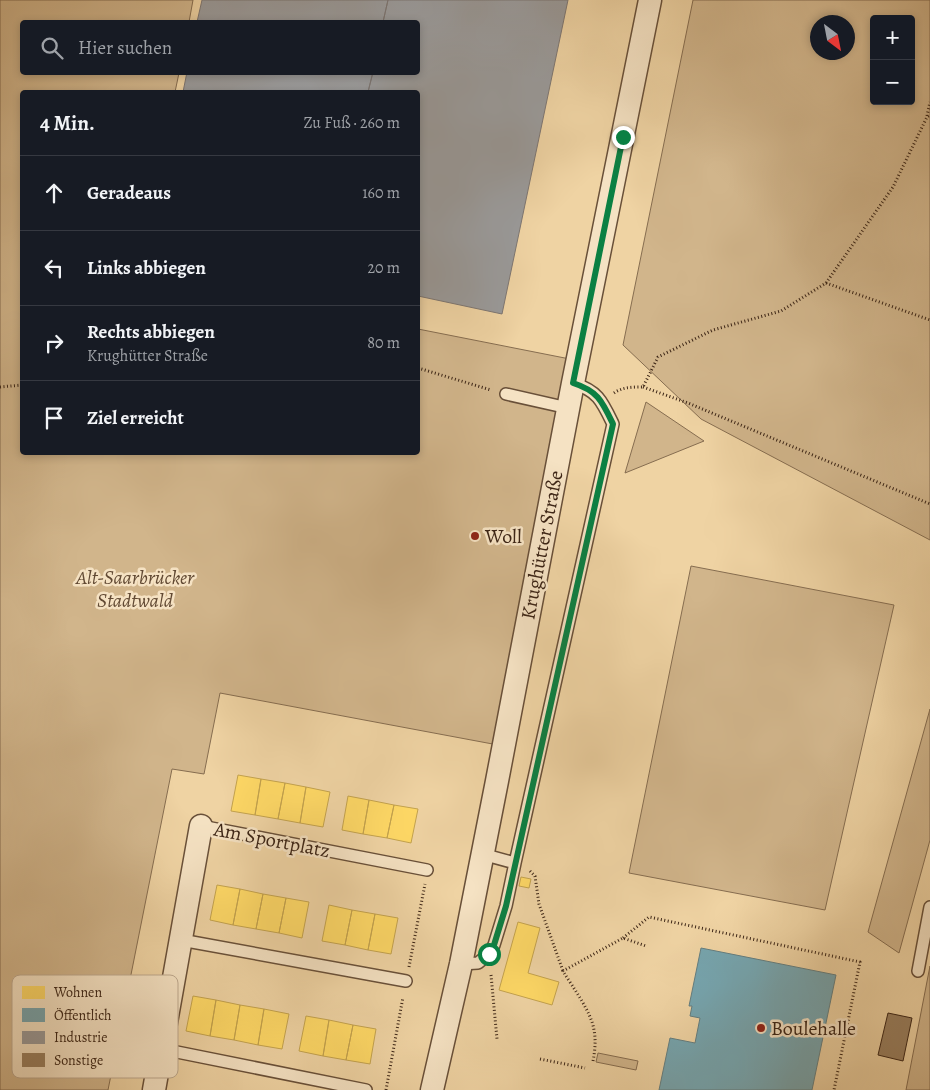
<!DOCTYPE html>
<html lang="de">
<head>
<meta charset="utf-8">
<style>
	:root { --surface:#171b24; --page:#242831; --text:#f1f3f6; --muted:#9ea1a6; --line:#363941 }
	body { margin:0; font-family:Alegreya,serif; background:var(--page); color:var(--text) }
	.controls { position:absolute; right:15px; top:15px; display:grid; overflow:hidden; border-radius:5px; box-shadow:0 2px 8px #0003 }
	.controls button { width:45px; height:45px; display:grid; place-items:center; padding:0; border:0; border-bottom:1px solid var(--line); background:var(--surface); color:var(--text); font:25px sans-serif }
	.compass { position:absolute; left:810px; top:15px; width:45px; height:45px; border-radius:50%; background:var(--surface); box-shadow:0 2px 8px #0003; rotate:148deg }
	.stop { position:absolute; width:15px; height:15px; margin:-11px; border:4px solid #0b8043; border-radius:50%; background:#fff }
	.stop.end { background:#0b8043; border-color:#fff; box-shadow:0 1px 5px #0008 }
	.list { margin:0; padding:0; list-style:none }
	h2 { display:flex; justify-content:space-between; align-items:center; height:65px; margin:0; padding:0 20px; font-size:21px }
	h2 small { font-size:16px; font-weight:400; color:var(--muted) }
	.list li { display:grid; grid-template-columns:32px 1fr auto; gap:15px; align-items:center; box-sizing:border-box; height:75px; padding:0 20px; border-top:1px solid var(--line) }
	.list b { display:block; font-size:19px; white-space:nowrap }
	.list p { margin:0; font-size:16px; white-space:nowrap; color:var(--muted) }
	.list em { font-size:16px; font-style:normal; color:var(--muted) }
	.icon { flex:none; width:28px; height:28px; fill:none; stroke:currentColor; stroke-width:2; stroke-linecap:round; stroke-linejoin:round }
	.map { position:relative; flex:none; width:930px; height:1090px; overflow:hidden }
	.search { position:absolute; background:var(--surface); box-shadow:0 2px 8px #0003; left:20px; top:20px; width:400px; height:55px; display:flex; align-items:center; gap:12px; box-sizing:border-box; padding:0 18px; border-radius:5px; color:var(--muted); font-size:19px }
	.panel { position:absolute; background:var(--surface); box-shadow:0 2px 8px #0003; left:20px; top:90px; width:400px; height:365px; border-radius:5px }
	.map>svg:first-child { display:block }
	.green { fill:#d1b58b; stroke:#866d50; fill-rule:evenodd }
	.homes { fill:#ffd966; stroke:#c4a34e }
	.public { fill:#76a5af; stroke:#657f81 }
	.industry { fill:#999; stroke:#7d7672 }
	.building { fill:#997f5f; stroke:#3c2516 }
	.lines { fill:none; stroke-linecap:round; stroke-linejoin:round }
	.service-casing { stroke:#695039; stroke-width:14 }
	.minor-casing { stroke:#695039; stroke-width:25 }
	.path { stroke:#3c2516; stroke-width:3; stroke-dasharray:1 2.5; stroke-linecap:butt }
	.service { stroke:#f5e2c3; stroke-width:11 }
	.minor { stroke:#f5e2c3; stroke-width:22 }
	.route { stroke:#0b8043; stroke-width:6 }
	.poi-dot { fill:#8f2418; stroke:#f5e2c3; stroke-width:2 }
	.labels { text-anchor:middle; dominant-baseline:central; stroke-width:5; stroke-linejoin:round; paint-order:stroke }
	.poi-label { font-size:20px; fill:#3c2516; stroke:#f5e2c3; text-anchor:start }
	.street-label { font-size:20px; fill:#3c2516; stroke:#f5e2c3 }
	.park-label { font-size:20px; font-style:italic; fill:#614933; stroke:#f5e2c3 }
	.key { fill:#f5e2c3; stroke:#bea98f; stroke-width:1 }
	.key-label { font-size:14px; fill:#3c2516 }
</style>
</head>
<body>
<div class="map">
<svg width="930" height="1090" viewBox="0 0 930 1090">
	<rect width="100%" height="100%" fill="#efd3a3"/>
	<filter id="stains"><feTurbulence type="fractalNoise" baseFrequency=".004" numOctaves="4"/><feColorMatrix values="0 0 0 0 .2 0 0 0 0 .09 0 0 0 0 .02 0 0 0 .5 -.17"/></filter>
	<radialGradient id="worn" r=".72"><stop offset=".6" stop-color="#630" stop-opacity="0"/><stop offset="1" stop-color="#630" stop-opacity=".3"/></radialGradient>
	<path class="green" d="M0 0H193L189 22H22V72L179 73 175 92H22V452H418V329L580 361 498 745 220 693 204 774 172 769 108 1090H0Z
		M693 0H930V540L701 419 623 345ZM874 19H911V101H874ZM848 22V52H818V22Z
		M646 402 704 441 625 473Z
		M691 566 894 605 825 910 629 873Z
		M930 709V840L899 953 868 932Z
		M930 966V1090H906Z
		M598 1053 638 1061 636 1070 596 1062Z"/>
	<path class="homes" d="M238 775 261 779 255 815 231 811Z
		M261 779 285 783 278 819 255 815Z
		M285 783 306 787 300 823 278 819Z
		M306 787 330 792 323 827 300 823Z
		M348 796 369 800 363 834 342 830Z
		M369 800 394 805 387 838 363 834Z
		M394 805 418 809 411 843 387 838Z
		M521 877 531 879 529 888 519 886Z
		M217 885 240 889 233 925 210 920Z
		M240 889 263 894 256 929 233 925Z
		M263 894 286 898 279 933 256 929Z
		M286 898 309 902 302 938 279 933Z
		M329 905 352 910 345 945 322 941Z
		M352 910 375 914 368 950 345 945Z
		M375 914 398 918 391 954 368 950Z
		M518 922 540 928 528 973 559 982 552 1005 499 990Z
		M193 996 216 1000 210 1036 186 1031Z
		M216 1000 240 1005 234 1040 210 1036Z
		M240 1005 264 1009 258 1045 234 1040Z
		M264 1009 289 1014 282 1049 258 1045Z
		M306 1016 329 1020 323 1056 299 1051Z
		M329 1020 353 1025 346 1060 323 1056Z
		M353 1025 376 1029 370 1064 346 1060Z"/>
	<path class="public" d="M701 948 836 975 812 1090H659L670 1038 695 1043 700 1018 690 1016 692 1006H689Z"/>
	<path class="industry" d="M202 0H388L383 22H197Z
		M388 0H568L502 314 418 296V92H368L373 72H418V22H383Z
		M187 72H373L368 92H183Z"/>
	<path class="building" d="M888 1013 912 1018 903 1061 878 1055Z"/>
	<g class="lines">
		<defs>
			<path id="service" d="M506 394 568 408
				M201 826 427 870
				M482 854 515 863 613 424C602 401 598 391 573 383
				M181 940 406 981
				M461 964 478 963 489 954 494 945 506 906 515 863
				M918 971 930 907
				M162 1049 366 1090"/>
			<path id="minor" d="M154 1090 201 826
				M432 1090 461 964 497 781 573 383 650 0"/>
		</defs>
		<use href="#service" class="service-casing"/>
		<use href="#minor" class="minor-casing"/>
		<path class="path" d="M927 116 930 102
			M826 283 930 320
			M418 368 491 390
			M0 387 22 385
			M643 387 688 403 930 504
			M614 393C622 387 633 387 643 387L658 357 713 330 781 311 826 283 893 187 927 117 930 115
			M530 871 535 876 539 904 563 971
			M623 938 649 917 860 962 834 1090
			M409 967 425 884
			M491 975 497 1039
			M540 1059 585 1068
			M593 1061C595 1051 596 1040 594 1030 591 1011 573 988 563 971L623 938 646 946
			M386 1090 403 997"/>
		<use href="#service" class="service"/>
		<use href="#minor" class="minor"/>
	</g>
	<g class="lines">
		<path class="route" d="M489 954 494 945 506 906 613 424C602 401 598 391 573 383L623 137"/>
	</g>
	<g class="poi-dot">
		<circle cx="475" cy="536" r="5"/>
		<circle cx="761" cy="1028" r="5"/>
	</g>
	<g class="labels">
		<g class="poi-label">
			<text x="485" y="536">Woll</text>
			<text x="771" y="1028">Boulehalle</text>
		</g>
		<g class="street-label">
			<text transform="translate(542 545) rotate(-79)">Krughütter Straße</text>
			<text transform="translate(272 840) rotate(11)">Am Sportplatz</text>
		</g>
		<g class="park-label">
			<text x="135" y="577">Alt-Saarbrücker<tspan x="135" dy="23">Stadtwald</tspan></text>
		</g>
	</g>
	<rect x="12" y="975" width="166" height="103" rx="8" class="key"/>
	<rect x="22" y="986" width="23" height="13" fill="#ffd966"/>
	<rect x="22" y="1008" width="23" height="14" fill="#76a5af"/>
	<rect x="22" y="1031" width="23" height="13" fill="#999"/>
	<rect x="22" y="1053" width="23" height="14" fill="#997f5f"/>
	<g class="key-label">
		<text x="54" y="997">Wohnen</text>
		<text x="54" y="1020">Öffentlich</text>
		<text x="54" y="1042">Industrie</text>
		<text x="54" y="1065">Sonstige</text>
	</g>
	<rect width="100%" height="100%" filter="url(#stains)"/>
	<rect width="100%" height="100%" fill="url(#worn)"/>
</svg>
<div class="controls">
<button>+</button>
<button>−</button>
</div>
<svg class="compass" viewBox="-18 -18 36 36"><path d="M0-13l5 13h-10z" fill="#e53935"/><path d="M0 13l5-13h-10z" fill="#9ea1a6"/></svg>
<div class="stop" style="left:489px;top:954px"></div>
<div class="stop end" style="left:623px;top:137px"></div>
<div class="search"><svg class="icon" aria-label="search" viewBox="0 0 24 24"><circle cx="10" cy="10" r="6"/><path d="M15 15l6 6"/></svg>Hier suchen</div>
<section class="panel">
<h2>4 Min.<small>Zu Fuß · 260 m</small></h2>
<ul class="list">
<li><svg class="icon" aria-label="ahead" viewBox="0 0 24 24"><path d="M12 20V5M6 11l6-6 6 6"/></svg><div><b>Geradeaus</b></div><em>160 m</em></li>
<li><svg class="icon" aria-label="left" viewBox="0 0 24 24"><path d="M17 20v-9H6M10 6l-5 5 5 5"/></svg><div><b>Links abbiegen</b></div><em>20 m</em></li>
<li><svg class="icon" aria-label="right" viewBox="0 0 24 24"><path d="M7 20v-9h11M14 6l5 5-5 5"/></svg><div><b>Rechts abbiegen</b><p>Krughütter Straße</p></div><em>80 m</em></li>
<li><svg class="icon" aria-label="arrive" viewBox="0 0 24 24"><path d="M6 21V4h12l-3 4 3 4H6"/></svg><div><b>Ziel erreicht</b></div></li>
</ul>
</section>
</div>
</body>
</html>
